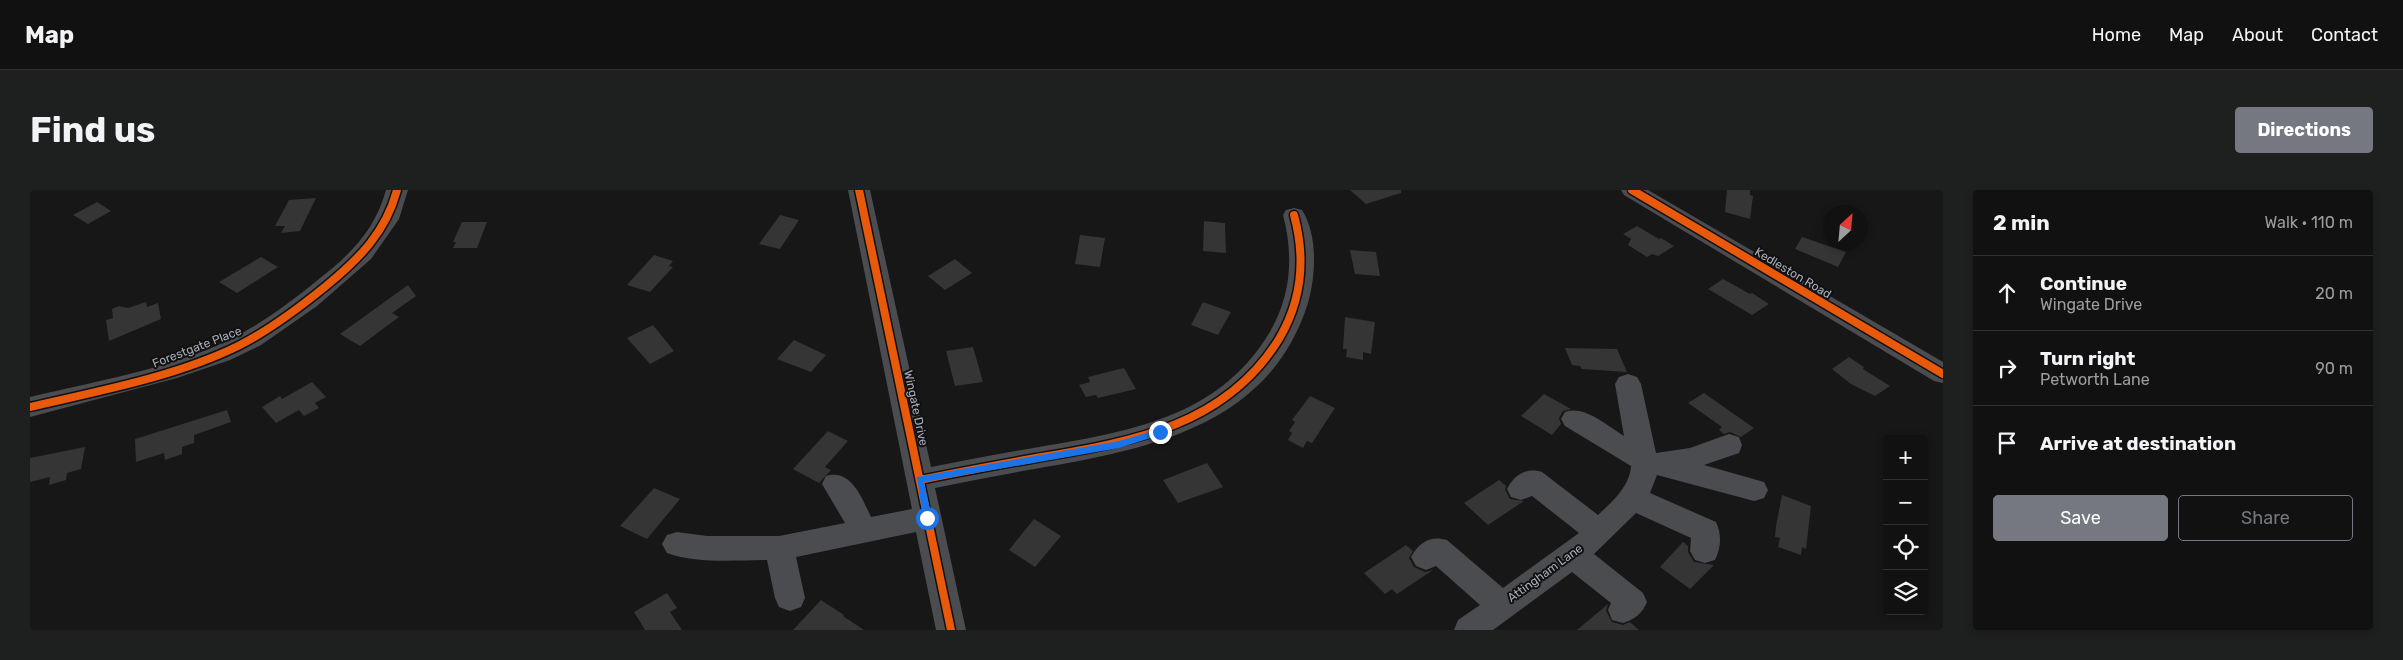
<!DOCTYPE html>
<html lang="en">
<head>
<meta charset="utf-8">
<style>
	:root { --surface:#111; --page:#1e1f1f; --text:#f1f3f6; --muted:#9c9d9f; --line:#303131; --accent:#757880 }
	body { margin:0; font-family:Rubik,sans-serif; background:var(--page); color:var(--text) }
	.controls { position:absolute; right:15px; bottom:15px; display:grid; overflow:hidden; border-radius:5px; box-shadow:0 2px 8px #0003 }
	.controls button { width:45px; height:45px; display:grid; place-items:center; padding:0; border:0; border-bottom:1px solid var(--line); background:var(--surface); color:var(--text); font:25px sans-serif }
	.compass { position:absolute; left:1793px; top:15px; width:45px; height:45px; border-radius:50%; background:var(--surface); box-shadow:0 2px 8px #0003; rotate:26deg }
	.stop { position:absolute; width:15px; height:15px; margin:-11px; border:4px solid #1a73e8; border-radius:50%; background:#fff }
	.stop.end { background:#1a73e8; border-color:#fff; box-shadow:0 1px 5px #0008 }
	.list { margin:0; padding:0; list-style:none }
	h2 { display:flex; justify-content:space-between; align-items:center; height:65px; margin:0; padding:0 20px; font-size:21px }
	h2 small { font-size:16px; font-weight:400; color:var(--muted) }
	.list li { display:grid; grid-template-columns:32px 1fr auto; gap:15px; align-items:center; box-sizing:border-box; height:75px; padding:0 20px; border-top:1px solid var(--line) }
	.list b { display:block; font-size:19px; white-space:nowrap }
	.list p { margin:0; font-size:16px; white-space:nowrap; color:var(--muted) }
	.list em { font-size:16px; font-style:normal; color:var(--muted) }
	.actions { display:flex; gap:10px; padding:15px 20px }
	.actions a { flex:1; padding:11px 0; border:1px solid var(--accent); border-radius:5px; text-align:center; font-size:18px; color:var(--accent) }
	.actions .main { background:var(--accent); color:#fff }
	.icon { flex:none; width:28px; height:28px; fill:none; stroke:currentColor; stroke-width:2; stroke-linecap:round; stroke-linejoin:round }
	.map { position:relative; flex:none; width:1913px; height:440px; overflow:hidden; border-radius:5px }
	header { display:flex; align-items:center; gap:30px; box-sizing:border-box; height:70px; padding:0 25px; background:var(--surface); border-bottom:1px solid var(--line) }
	header strong { font-size:24px }
	nav { display:flex; gap:28px; margin-inline-start:auto; font-size:18px }
	.intro { display:flex; align-items:center; justify-content:space-between; box-sizing:border-box; height:120px; padding:0 30px }
	h1 { margin:0; font-size:35px }
	.button { padding:12px 22px; border-radius:5px; background:var(--accent); color:#fff; font-size:18px; font-weight:700 }
	main { display:flex; gap:30px; padding:0 30px }
	aside { flex:1; background:var(--surface); border-radius:5px; box-shadow:0 2px 8px #0003 }
	.map>svg:first-child { display:block }
	.building { fill:#353536 }
	.lines { fill:none; stroke-linecap:round; stroke-linejoin:round }
	.minor { fill:#4b4c50; fill-rule:evenodd }
	.cycleway-casing { stroke:#111113; stroke-width:11 }
	.cycleway { stroke:#e8590c; stroke-width:8 }
	.route { fill:#1a73e8 }
	.labels { text-anchor:middle; dominant-baseline:central; stroke-width:4; stroke-linejoin:round; paint-order:stroke }
	.street-label { font-size:12px; fill:#a8adb8; stroke:#111113 }
</style>
</head>
<body>
<header>
<strong>Map</strong>
<nav><a>Home</a><a>Map</a><a>About</a><a>Contact</a></nav>
</header>
<div class="intro"><h1>Find us</h1><a class="button">Directions</a></div>
<main>
<div class="map">
<svg width="1913" height="440" viewBox="0 0 1913 440">
	<rect width="100%" height="100%" fill="#171717"/>
	<path class="building" d="M1320 0H1371V3L1336 14Z
		M1697 0H1720V5L1723 6 1720 29 1695 22Z
		M286 8 270 41 251 43 255 36H245L259 10Z
		M67 12 81 21 58 34 43 25Z
		M750 25 769 30 750 59 729 54Z
		M1174 31 1195 33 1196 63 1173 61Z
		M432 32H457L447 58H423L426 52H423Z
		M1607 36 1629 49 1631 48 1644 56 1628 66 1622 64 1617 67 1598 55 1601 49 1593 44Z
		M1050 45 1075 48 1070 77 1045 74Z
		M1772 47 1816 62 1808 77 1765 59Z
		M1320 60 1346 62 1350 86 1325 84Z
		M624 65 643 71 639 76 643 77 620 102 597 95Z
		M231 67 248 77 207 103 189 92Z
		M925 69 942 83 915 100 898 86Z
		M1693 89 1720 104 1722 103 1739 114 1722 125 1678 99Z
		M378 95 386 106 362 123 369 127 330 156 310 144Z
		M116 112 117 117 128 113 131 129 79 151 76 130 83 128 82 119 89 116 98 118Z
		M1173 112 1201 122 1188 145 1161 135Z
		M1315 127 1345 132 1341 164 1333 162V170L1316 167 1317 159H1313Z
		M623 135 644 161 620 174 597 148Z
		M764 150 796 165 781 182 747 169Z
		M943 157 953 192 925 196 916 161Z
		M1535 158 1587 159 1597 182 1552 179 1550 176 1542 175Z
		M1819 167 1834 177 1833 179 1860 196 1845 206 1821 194 1802 179Z
		M1094 178 1106 199 1068 208 1066 205 1056 207 1049 195 1060 192 1058 187Z
		M282 192 296 207 285 213 289 218 274 226 269 220 246 233 232 217 250 206 252 209Z
		M1674 203 1724 238 1711 247 1700 242 1694 244 1689 240 1692 237 1658 213Z
		M1514 204 1541 219 1533 221 1529 228 1531 234 1522 245 1491 226Z
		M1280 206 1305 218 1282 253 1277 251 1273 258 1258 250 1262 243 1259 241 1265 232 1262 230Z
		M197 220 201 232 164 245V253L152 257V264L135 270 134 263 106 272 105 249Z
		M798 241 818 251 795 277 801 280 789 293 763 279Z
		M55 257 51 279 37 283 36 290 19 295 20 287 0 292V268Z
		M1177 273 1193 297 1148 313 1133 290Z
		M1469 290 1476 296 1475 300 1480 309 1494 311 1458 335 1434 313Z
		M624 298 650 309 617 349 590 336Z
		M1752 305 1781 316 1776 359 1772 357 1771 365 1748 357 1750 348 1745 347 1746 336Z
		M1004 329 1031 346 1005 377 979 360Z
		M1653 352 1658 356V362L1664 372 1684 375 1660 399 1630 377Z
		M1376 355 1383 361 1379 368 1384 377 1395 382 1403 380 1367 404 1362 399 1355 404 1334 383Z
		M637 403 647 418 640 422 652 440H615L604 422Z
		M791 410 814 425 813 426 834 440H763Z
		M1578 414 1576 421 1582 432 1593 435 1600 432 1609 440H1547Z"/>
	<g class="lines">
		<path class="minor" d="M356 0H378L369 29 341 69 287 116 231 155 200 170 147 188 0 227V207C66 191 140 179 201 149 233 133 262 111 289 89 321 64 345 40 356 0Z
			M818 0H840L901 277C937 270 973 263 1009 257 1097 242 1187 228 1238 145 1261 108 1264 67 1253 25L1256 20 1264 18 1272 20C1288 45 1286 85 1278 113 1240 235 1120 259 1010 278 975 284 940 291 905 298L936 440H906L886 342 766 367 775 408 771 417 760 421 749 417 745 408 737 370C704 370 668 374 637 363L632 354 637 345 647 342 677 346H749L815 333 792 294 796 286C821 278 832 308 841 327L882 319Z
			M1591 0H1618L1913 172V193L1904 191 1594 5Z
			M1598 184 1607 187 1611 194 1626 263 1660 258 1699 244 1709 247 1712 255 1709 263 1674 275 1734 292 1738 300 1734 308 1724 311 1627 285 1620 303 1686 332C1692 345 1691 358 1685 370L1675 373 1665 370 1660 361 1661 348 1606 323 1564 364 1613 403 1617 412C1612 424 1605 429 1593 433L1582 430 1578 420 1581 413 1542 382 1463 440H1424L1428 430 1450 415 1406 376 1396 380 1386 376 1381 367C1389 352 1401 345 1417 350L1473 398 1549 343 1502 306 1491 310 1481 307 1477 299C1484 285 1496 277 1512 282L1568 325C1582 312 1600 296 1601 276L1535 236 1531 229 1535 222C1555 215 1577 236 1594 246L1585 194 1589 187Z"/>
		<defs>
			<path id="cycleway" d="M829 0 921 440
				M1602 0 1913 184
				M0 217C68 201 145 187 208 156 240 140 269 118 296 96 329 69 356 42 367 0
				M890 290C929 282 967 275 1006 268 1100 252 1195 237 1249 149 1272 110 1276 69 1264 25"/>
		</defs>
		<use href="#cycleway" class="cycleway-casing"/>
		<use href="#cycleway" class="cycleway"/>
	</g>
	<path class="route" d="M1130 239 1133 240V244L1089 258 894 292 902 328 897 331 893 328 887 287 1089 251Z"/>
	<g class="labels">
		<g class="street-label">
			<text transform="translate(1763 83) rotate(31)">Kedleston Road</text>
			<text transform="translate(167 157) rotate(-21)">Forestgate Place</text>
			<text transform="translate(886 218) rotate(78)">Wingate Drive</text>
			<text transform="translate(1515 383) rotate(-36)">Attingham Lane</text>
		</g>
	</g>
</svg>
<div class="controls">
<button>+</button>
<button>−</button>
<button><svg class="icon" aria-label="locate" viewBox="0 0 24 24"><circle cx="12" cy="12" r="6"/><path d="M12 2v4M12 18v4M2 12h4M18 12h4"/></svg></button>
<button><svg class="icon" aria-label="layers" viewBox="0 0 24 24"><path d="M12 4l9 5-9 5-9-5zM3 14l9 5 9-5"/></svg></button>
</div>
<svg class="compass" viewBox="-18 -18 36 36"><path d="M0-13l5 13h-10z" fill="#e53935"/><path d="M0 13l5-13h-10z" fill="#9c9d9f"/></svg>
<div class="stop" style="left:897px;top:328px"></div>
<div class="stop end" style="left:1130px;top:242px"></div>
</div>
<aside>
<h2>2 min<small>Walk · 110 m</small></h2>
<ul class="list">
<li><svg class="icon" aria-label="ahead" viewBox="0 0 24 24"><path d="M12 20V5M6 11l6-6 6 6"/></svg><div><b>Continue</b><p>Wingate Drive</p></div><em>20 m</em></li>
<li><svg class="icon" aria-label="right" viewBox="0 0 24 24"><path d="M7 20v-9h11M14 6l5 5-5 5"/></svg><div><b>Turn right</b><p>Petworth Lane</p></div><em>90 m</em></li>
<li><svg class="icon" aria-label="arrive" viewBox="0 0 24 24"><path d="M6 21V4h12l-3 4 3 4H6"/></svg><div><b>Arrive at destination</b></div></li>
</ul>
<div class="actions"><a class="main">Save</a><a>Share</a></div>
</aside>
</main>
</body>
</html>
